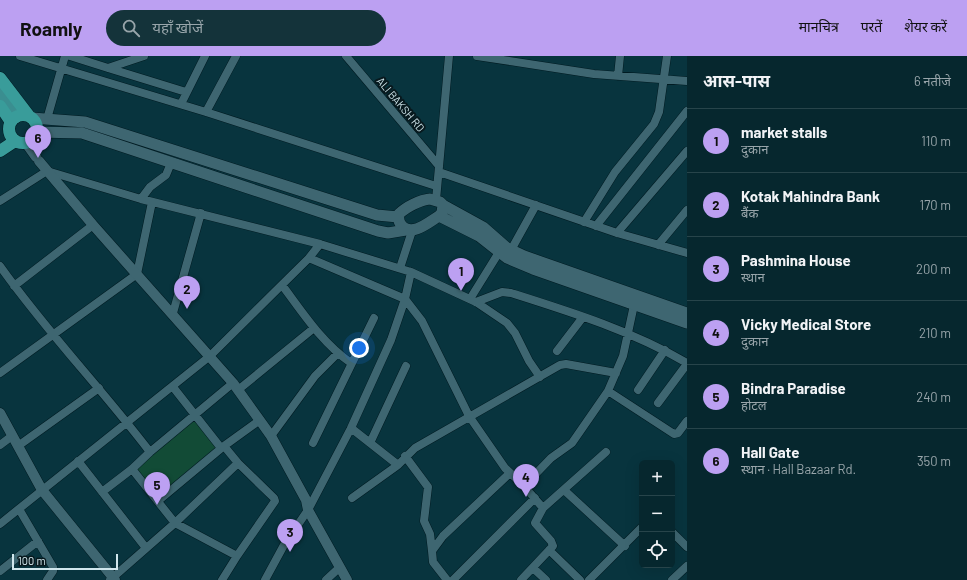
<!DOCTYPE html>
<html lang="hi">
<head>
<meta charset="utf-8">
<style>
	:root { --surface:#06272e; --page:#14333a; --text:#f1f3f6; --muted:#98a5aa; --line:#27444a; --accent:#bca0f2 }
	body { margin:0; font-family:Barlow,"Noto Sans Devanagari",sans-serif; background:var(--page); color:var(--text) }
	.controls { position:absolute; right:12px; bottom:12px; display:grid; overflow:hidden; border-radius:6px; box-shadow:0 4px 16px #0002 }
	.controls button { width:36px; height:36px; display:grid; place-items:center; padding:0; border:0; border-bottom:1px solid var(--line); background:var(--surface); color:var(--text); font:20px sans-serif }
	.scale { position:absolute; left:12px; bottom:10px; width:106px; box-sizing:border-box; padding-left:4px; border:2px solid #d0e6ec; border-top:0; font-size:11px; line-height:14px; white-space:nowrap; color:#d0e6ec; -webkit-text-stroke:3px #08191e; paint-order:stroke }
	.you { position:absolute; left:359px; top:292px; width:14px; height:14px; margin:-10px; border:3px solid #fff; border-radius:50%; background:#1a73e8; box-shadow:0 0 0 6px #1a73e833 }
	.badge { display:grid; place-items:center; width:26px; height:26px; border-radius:50%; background:var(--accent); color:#111; font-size:13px; font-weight:700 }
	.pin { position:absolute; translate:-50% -33px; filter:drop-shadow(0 1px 2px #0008) }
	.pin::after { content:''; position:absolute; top:21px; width:14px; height:12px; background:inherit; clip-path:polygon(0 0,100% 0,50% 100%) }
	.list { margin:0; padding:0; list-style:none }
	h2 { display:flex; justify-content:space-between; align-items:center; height:52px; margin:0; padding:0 16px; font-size:17px }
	h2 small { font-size:13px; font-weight:400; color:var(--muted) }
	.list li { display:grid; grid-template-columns:26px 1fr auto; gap:12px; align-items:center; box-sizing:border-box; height:64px; padding:0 16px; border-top:1px solid var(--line) }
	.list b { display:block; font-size:15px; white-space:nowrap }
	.list p { margin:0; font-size:13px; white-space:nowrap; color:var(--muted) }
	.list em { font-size:13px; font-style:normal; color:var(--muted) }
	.icon { flex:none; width:22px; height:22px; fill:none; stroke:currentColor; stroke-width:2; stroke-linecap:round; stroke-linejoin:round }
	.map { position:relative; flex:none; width:687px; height:524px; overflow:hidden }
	header { display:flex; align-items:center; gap:24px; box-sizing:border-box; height:56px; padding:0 20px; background:var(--accent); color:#111 }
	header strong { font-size:19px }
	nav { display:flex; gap:22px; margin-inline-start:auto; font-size:14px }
	.search { width:280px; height:36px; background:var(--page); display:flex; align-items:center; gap:10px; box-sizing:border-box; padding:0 14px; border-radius:22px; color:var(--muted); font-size:15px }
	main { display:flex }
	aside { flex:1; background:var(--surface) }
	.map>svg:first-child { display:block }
	.green { fill:#124b36 }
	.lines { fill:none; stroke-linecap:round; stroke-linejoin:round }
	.minor-casing { stroke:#001b22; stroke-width:9 }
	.tertiary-casing { stroke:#001b22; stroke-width:11 }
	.secondary-casing { stroke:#001b22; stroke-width:12 }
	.primary-casing { stroke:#001b22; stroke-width:13 }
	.trunk-casing { stroke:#001b22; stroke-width:13 }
	.minor { stroke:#3e6671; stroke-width:8 }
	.tertiary { stroke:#3e6671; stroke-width:10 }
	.secondary { stroke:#3e6671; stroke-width:11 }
	.primary { stroke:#3a8e90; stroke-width:12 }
	.trunk { stroke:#399c9a; stroke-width:12 }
	.labels { text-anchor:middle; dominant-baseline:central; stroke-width:4; stroke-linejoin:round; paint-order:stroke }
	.street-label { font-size:11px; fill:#d0e6ec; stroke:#08191e }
</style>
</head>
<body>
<header>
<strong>Roamly</strong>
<div class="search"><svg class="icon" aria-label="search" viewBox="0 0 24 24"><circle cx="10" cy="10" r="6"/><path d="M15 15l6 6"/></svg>यहाँ खोजें</div>
<nav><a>मानचित्र</a><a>परतें</a><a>शेयर करें</a></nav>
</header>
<main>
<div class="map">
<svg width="687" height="524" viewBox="0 0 687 524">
	<rect width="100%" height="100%" fill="#08343e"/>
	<path class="green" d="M195 363 219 393 160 441 136 412Z"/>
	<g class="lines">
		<defs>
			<path id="minor" d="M20 0 206 56 436 130
				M70 0 108 12 144 0
				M346 0 439 110
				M477 0 594 18 687 25
				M108 12 186 36
				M618 20 620 0
				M181 48 205 0
				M206 56 236 0
				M47 63 65 0
				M439 116 617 177 687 197
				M141 143 150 131 166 119 171 107
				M436 144 449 0
				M0 145 47 115 141 143 320 188 411 216 405 243 391 284 351 372 308 454 284 489 265 524
				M584 166 615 116 654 68 659 56 667 0
				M596 170 687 55
				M617 177 687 95
				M658 189 687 154
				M511 194 536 149
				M309 202 320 188
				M0 210C46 275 102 333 150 396L132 413 175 467 237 500 275 445 274 442 238 407
				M400 212 412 175
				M411 216 476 246 507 267 515 277 529 305 540 321
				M282 229C303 257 322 287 351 307
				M14 230 93 169
				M470 243 501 193
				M476 246 502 236 511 237C571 256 632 275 687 307
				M173 257 201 157
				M557 295 583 261
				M0 317 137 218 152 146
				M173 331 221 392
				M238 334 314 272
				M638 334 665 294
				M608 335 674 378 678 377 687 365
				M658 347 687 308
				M351 372 398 409
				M271 380 315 320 337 298
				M313 387 374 262
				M370 387 406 310
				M0 389 12 380
				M18 390 99 332
				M150 396 233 327
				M405 400 428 431 424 465 430 478 432 495
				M78 405 146 492
				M524 430 551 402 572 387 608 335 623 300 634 249
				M564 434 625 490
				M102 436 132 413
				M352 442 398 409 415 392 560 309 566 308 616 317
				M158 445 224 390
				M19 453 53 511V515L47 524
				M0 468 210 300 309 202 405 243 422 265 469 360 505 412 524 430 543 452
				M672 476 687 491
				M549 494 580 524
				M533 512 546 524
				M0 515 38 485
				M110 524 175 467 238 407 224 390 260 364
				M222 524 237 500
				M326 524 339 512
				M447 524 433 506 432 495 443 480 510 417
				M453 524 535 442
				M521 524 553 490 551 485 535 467 543 452 606 396
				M589 524 642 471
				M672 524 687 510"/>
			<path id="tertiary" d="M26 87 36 101
				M39 105 93 169 233 327 271 380 306 444 308 454 347 524
				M0 357 42 434 115 524"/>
			<path id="secondary" d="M32 62 85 66 377 159 398 161
				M37 76 82 77 378 175 388 177 406 174
				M430 143 440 146 443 149 442 157 439 160C429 166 412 181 402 170 399 167 398 163 399 158 406 151 420 144 430 143Z
				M443 149 483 171 507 192 524 200 687 257
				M439 160 479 180 507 202 533 213 687 267"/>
			<path id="primary" d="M0 38 16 61"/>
			<path id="trunk" d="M0 22 29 60
				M0 50 11 66
				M9 73a14 14 0 1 1 28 0a14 14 0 1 1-28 0Z
				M0 95 15 85"/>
		</defs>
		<use href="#minor" class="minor-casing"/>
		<use href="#tertiary" class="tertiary-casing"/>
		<use href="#secondary" class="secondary-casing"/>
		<use href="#primary" class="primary-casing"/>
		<use href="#trunk" class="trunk-casing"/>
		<use href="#minor" class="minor"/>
		<use href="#tertiary" class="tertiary"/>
		<use href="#secondary" class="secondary"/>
		<use href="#primary" class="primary"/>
		<use href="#trunk" class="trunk"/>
	</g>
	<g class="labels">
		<g class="street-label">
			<text transform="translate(401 48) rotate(50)">ALI BAKSH RD</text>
		</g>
	</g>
</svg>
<div class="controls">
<button>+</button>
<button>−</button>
<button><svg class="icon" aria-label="locate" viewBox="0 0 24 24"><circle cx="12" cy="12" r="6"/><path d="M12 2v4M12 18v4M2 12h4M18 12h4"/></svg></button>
</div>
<div class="scale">100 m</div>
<div class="you"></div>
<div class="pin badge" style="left:461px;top:235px">1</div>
<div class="pin badge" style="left:187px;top:253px">2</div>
<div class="pin badge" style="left:290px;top:496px">3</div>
<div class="pin badge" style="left:526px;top:441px">4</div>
<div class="pin badge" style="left:157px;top:449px">5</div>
<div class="pin badge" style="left:38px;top:102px">6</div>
</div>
<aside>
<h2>आस-पास<small>6 नतीजे</small></h2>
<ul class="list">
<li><span class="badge">1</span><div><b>market stalls</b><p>दुकान</p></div><em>110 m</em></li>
<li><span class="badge">2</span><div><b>Kotak Mahindra Bank</b><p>बैंक</p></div><em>170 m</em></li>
<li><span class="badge">3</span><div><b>Pashmina House</b><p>स्थान</p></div><em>200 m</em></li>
<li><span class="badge">4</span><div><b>Vicky Medical Store</b><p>दुकान</p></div><em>210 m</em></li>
<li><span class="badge">5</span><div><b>Bindra Paradise</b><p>होटल</p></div><em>240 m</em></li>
<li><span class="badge">6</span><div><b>Hall Gate</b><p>स्थान · Hall Bazaar Rd.</p></div><em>350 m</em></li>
</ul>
</aside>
</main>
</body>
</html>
